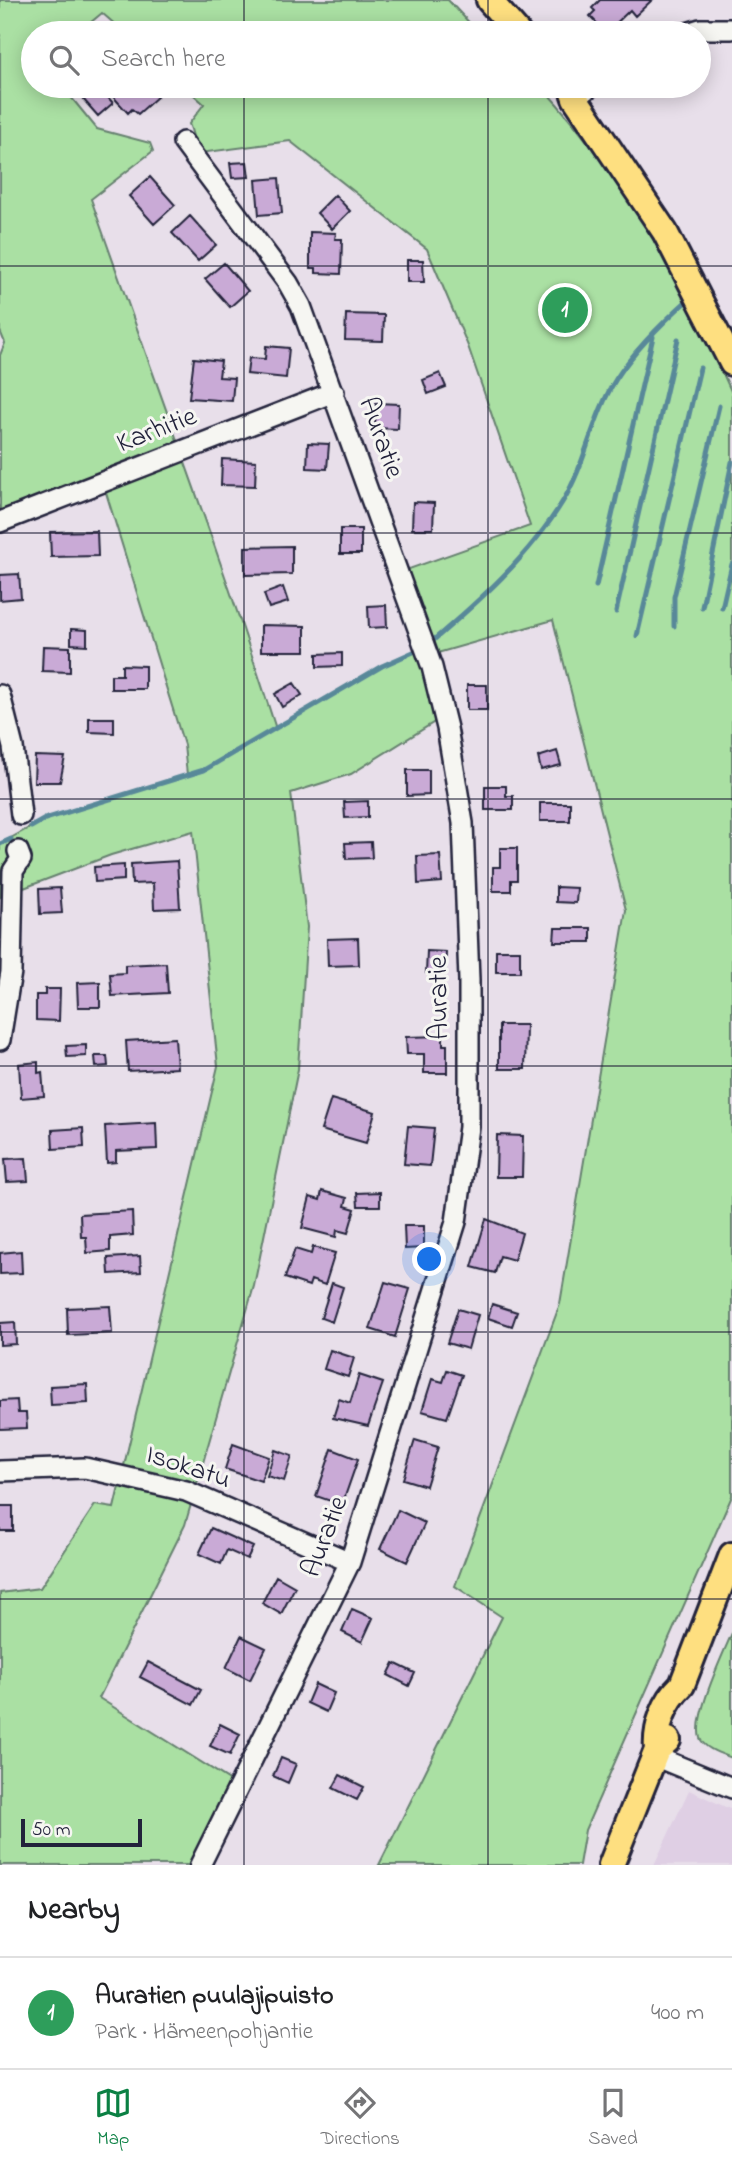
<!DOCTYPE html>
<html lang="en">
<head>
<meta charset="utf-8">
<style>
	:root { --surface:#fff; --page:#f2f2f2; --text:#202124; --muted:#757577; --line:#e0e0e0; --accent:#0b8043 }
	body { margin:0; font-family:"Indie Flower",sans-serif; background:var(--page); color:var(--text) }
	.scale { position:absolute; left:21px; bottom:18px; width:121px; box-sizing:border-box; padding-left:7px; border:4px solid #22223b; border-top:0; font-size:19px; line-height:24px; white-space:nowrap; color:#22223b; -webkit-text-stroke:5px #f6f6f2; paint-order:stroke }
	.you { position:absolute; left:430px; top:1260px; width:24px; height:24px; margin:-18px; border:5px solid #fff; border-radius:50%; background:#1a73e8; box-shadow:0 0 0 10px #1a73e833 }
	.badge { display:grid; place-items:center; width:46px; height:46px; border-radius:50%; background:var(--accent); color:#fff; font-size:23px; font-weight:700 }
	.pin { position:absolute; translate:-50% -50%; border:4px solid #fff; box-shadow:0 2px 7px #0006 }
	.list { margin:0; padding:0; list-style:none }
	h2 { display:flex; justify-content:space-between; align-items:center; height:91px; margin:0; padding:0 28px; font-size:30px }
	h2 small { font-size:23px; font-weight:400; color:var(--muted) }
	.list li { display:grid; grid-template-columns:46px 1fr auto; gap:21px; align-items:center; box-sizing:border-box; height:112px; padding:0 28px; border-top:2px solid var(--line) }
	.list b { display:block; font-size:26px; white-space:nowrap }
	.list p { margin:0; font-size:23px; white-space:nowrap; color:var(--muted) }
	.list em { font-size:23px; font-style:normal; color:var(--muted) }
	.icon { flex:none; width:38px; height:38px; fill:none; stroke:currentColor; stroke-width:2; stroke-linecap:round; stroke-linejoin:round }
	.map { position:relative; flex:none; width:732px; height:1865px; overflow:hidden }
	.search { position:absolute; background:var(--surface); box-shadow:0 4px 18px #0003; left:21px; right:21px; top:21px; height:77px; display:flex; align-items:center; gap:18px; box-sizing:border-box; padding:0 24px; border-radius:38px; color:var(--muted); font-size:26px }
	.sheet { height:203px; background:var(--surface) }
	nav { display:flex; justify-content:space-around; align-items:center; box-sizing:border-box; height:98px; border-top:2px solid var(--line); background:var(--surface); font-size:19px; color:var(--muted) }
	nav a { display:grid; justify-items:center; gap:4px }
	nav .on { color:var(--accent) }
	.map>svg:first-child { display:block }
	.built { fill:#dfcfe4 }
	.green { fill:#aae0a3; stroke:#66816f; stroke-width:2 }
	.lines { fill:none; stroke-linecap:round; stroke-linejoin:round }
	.stream { stroke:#588899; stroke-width:5 }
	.building { fill:#c9aad6; stroke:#22223b; stroke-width:2 }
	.minor-casing { stroke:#22223b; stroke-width:24 }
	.major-casing { stroke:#22223b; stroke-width:30 }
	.minor { stroke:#f6f6f2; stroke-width:19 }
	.major { stroke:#fedf80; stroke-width:24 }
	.grid { fill:none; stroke:#22223b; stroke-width:2; stroke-opacity:0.55 }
	.labels { text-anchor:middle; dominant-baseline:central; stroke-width:6; stroke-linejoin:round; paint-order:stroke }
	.street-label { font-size:28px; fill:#22223b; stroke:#f6f6f2 }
</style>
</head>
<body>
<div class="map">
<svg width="732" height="1865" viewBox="0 0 732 1865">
	<rect width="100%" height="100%" fill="#e8dfea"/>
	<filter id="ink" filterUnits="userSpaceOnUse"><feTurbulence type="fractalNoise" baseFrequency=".0143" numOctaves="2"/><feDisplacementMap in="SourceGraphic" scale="14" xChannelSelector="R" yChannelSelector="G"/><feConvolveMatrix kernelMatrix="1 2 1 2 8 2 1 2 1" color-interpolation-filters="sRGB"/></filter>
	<g filter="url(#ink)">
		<path class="built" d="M689 1790 732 1810V1865H654Z"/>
		<path class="green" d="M0 0H448L479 33H125L102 13 78 33H33V86H62L97 129 150 143 153 151 91 199C153 376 219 551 276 729L382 666 417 651 444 716 351 774 291 793 307 927 298 1069 254 1286 185 1525 99 1698 231 1781 192 1865H0V1593L40 1588 95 1505 114 1508 218 1066 193 831 111 855 0 897V844L45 819 187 775 184 745 103 483 0 521V355L5 343 0 331Z
			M184 86H541C622 174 683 284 732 393V1496L585 1830 579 1865H379L502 1617 455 1586 560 1304 626 910 553 620 434 654 406 570 530 526 468 346 427 249 290 141 200 153C193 145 194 135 189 124L204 104Z
			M732 1633V1758C722 1754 704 1749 700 1738 693 1717 723 1654 732 1633Z"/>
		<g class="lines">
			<path class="stream" d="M596 586 653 337
				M702 607 732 462
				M722 608 732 564
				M616 612 678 339
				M674 626V597L719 406
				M637 636 700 368
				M429 644C478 602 529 557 563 501 586 464 592 417 616 379 635 349 664 321 691 297
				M31 827 45 819 204 770 382 666 420 649
				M0 844 11 839"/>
		</g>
		<path class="building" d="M600 0H652L635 16 630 10 606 33 590 16 595 11 592 8Z
			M98 86 113 103 98 116 83 99Z
			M114 86H146L157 97 138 114 132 109 128 113 108 91Z
			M247 162 249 177 232 178 230 163Z
			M150 177 175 205 154 224 129 196Z
			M279 178 282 213 259 215 256 180Z
			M335 195 350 211 332 229 317 213Z
			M190 216 216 245 198 261 172 233Z
			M310 232 336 233 335 239H342L341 274 316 273V268H310Z
			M407 260H423L424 282H407Z
			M224 263 248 291 230 307 205 279Z
			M346 314 384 315 383 341 345 340Z
			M266 346 289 348 286 378 247 374 249 358 265 359Z
			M194 358 221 361 219 377 234 378 232 401 189 398Z
			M440 373 446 387 428 394 423 380Z
			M376 403 399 404 398 429 375 428Z
			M308 443 329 444 327 469 307 468Z
			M222 459 256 461 255 486 221 485Z
			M413 502 434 503 433 529H412Z
			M340 529H361V554H340Z
			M97 531 98 556 51 557 50 532Z
			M292 546V574L245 575V547Z
			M19 574 21 598 0 600V575Z
			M283 587 288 602 269 608 264 594Z
			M386 605 387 627 369 628 368 606Z
			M261 625 305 626V651H261Z
			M71 629 87 630V645L71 644Z
			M43 646 70 647V672L42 671Z
			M342 653V666L317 667V654Z
			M122 665 145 666V689H111V675H122Z
			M294 683 302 695 282 707 275 694Z
			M467 685H487V710H467Z
			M89 718H114V733L89 732Z
			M557 751 561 765 541 770 538 757Z
			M35 756 65 757 60 782H34Z
			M407 770H429V795L407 796Z
			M485 786H506V796H513V810H485Z
			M368 801V817L345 818 344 802Z
			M540 803H570V821H540Z
			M371 842 372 858 346 859 345 843Z
			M500 848H517V880H511V891H493V867H500Z
			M440 855 442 882 418 884 417 856Z
			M177 861 180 908 154 909 153 883 132 884 131 864Z
			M124 865V880L95 882 94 867Z
			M556 887 577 888 576 903 556 902Z
			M60 888 62 913 40 914 39 889Z
			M555 928H591V942H554Z
			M358 938 359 965 328 966 327 939Z
			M496 950H520V972H496Z
			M427 951 446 952 445 973H426Z
			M166 963 168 993 112 996 110 974 125 973V965Z
			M100 982V1007H78L77 983Z
			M45 989H60L59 1021 36 1020V995H45Z
			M499 1025H526L525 1069H499Z
			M443 1036V1045H447V1073H424V1054H407L406 1037Z
			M175 1038 177 1068 128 1071 126 1041Z
			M86 1045V1056L67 1057 66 1046Z
			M95 1056H107L108 1066 96 1067Z
			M38 1062V1073L42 1072 44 1096 21 1098 19 1064Z
			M331 1099 375 1112 366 1143 321 1130Z
			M156 1123 157 1149 116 1151V1162L107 1163 105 1126Z
			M408 1126 434 1128 430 1166 404 1164Z
			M83 1128 84 1147 53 1149 52 1130Z
			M497 1135 523 1136 522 1177H496Z
			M26 1158 28 1181 7 1182 5 1159Z
			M322 1191 347 1198 345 1206 355 1209 348 1233 337 1230 336 1237 302 1228 310 1197 320 1200Z
			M380 1192V1206H358L357 1193Z
			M132 1211 133 1235 110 1237V1251L87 1253 86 1237H81L80 1214Z
			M486 1219 522 1233 514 1260 500 1256 495 1273 472 1267Z
			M404 1226H424V1248L405 1249Z
			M313 1247 335 1253 325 1285 311 1280 309 1286 285 1278 295 1249 311 1254Z
			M21 1251 22 1273 0 1274V1253Z
			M140 1256 141 1272 109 1274 108 1258Z
			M385 1282 410 1289 395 1337 370 1329Z
			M332 1283 343 1287 332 1322 321 1318Z
			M492 1304 517 1312 512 1326 488 1318Z
			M110 1306 112 1333 68 1335 67 1308Z
			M458 1309 478 1315 468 1349 447 1343Z
			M15 1322 16 1344 0 1345V1323Z
			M330 1350 354 1358 348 1377 324 1369Z
			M447 1370 462 1375 447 1418 422 1411 432 1379 443 1382Z
			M359 1375 383 1383 368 1426 333 1418 339 1399 350 1403Z
			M87 1384 88 1403 51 1405 50 1386Z
			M17 1400 18 1413H26L27 1428 0 1429V1401Z
			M415 1440 438 1447 426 1486 403 1479Z
			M233 1444 269 1457 261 1481 225 1469Z
			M332 1449 358 1459 342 1505 316 1496Z
			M275 1450 292 1456 284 1481 267 1476Z
			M0 1506H13V1531H0Z
			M398 1510 425 1523 407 1562 380 1549Z
			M211 1528 253 1547 247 1559 227 1550 221 1564 199 1554Z
			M276 1576 295 1587 281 1614 262 1603Z
			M352 1609 373 1618 362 1642 342 1632Z
			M241 1636 266 1648 250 1680 226 1668Z
			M148 1662 201 1690 193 1705 140 1677Z
			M394 1663 415 1673 409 1686 388 1675Z
			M315 1684 334 1693 326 1712 307 1703Z
			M220 1724 240 1734 230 1755 210 1746Z
			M281 1758 296 1764 288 1783 273 1776Z
			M340 1775 364 1787 357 1800 333 1788Z"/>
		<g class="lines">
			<defs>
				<path id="minor" d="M687 33 700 29H732
					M575 98 591 86
					M183 142 288 283 301 306 432 667 447 728 463 823 469 980V1127L456 1222 350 1562 200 1865
					M0 522 334 392
					M0 695 13 747 21 815
					M0 1040 11 972 13 871 21 859 18 851
					M0 1471 85 1468 186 1491 350 1562
					M654 1756 732 1788"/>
				<path id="major" d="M489 0 518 33
					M571 86 575 98 665 232 732 363
					M657 1750C655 1726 665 1701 682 1685L732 1555
					M611 1865 657 1750 668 1740"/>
			</defs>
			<use href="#minor" class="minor-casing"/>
			<use href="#major" class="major-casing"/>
			<use href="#minor" class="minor"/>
			<use href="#major" class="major"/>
		</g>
	</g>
	<path class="grid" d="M244 0V33M488 0V33M244 86V1865M488 86V1865M0 266H732M0 533H732M0 799H732M0 1066H732M0 1332H732M0 1599H732"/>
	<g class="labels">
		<g class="street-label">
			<text transform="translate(157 431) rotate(-21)">Karhitie</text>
			<text transform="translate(380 438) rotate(70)">Auratie</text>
			<text transform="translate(440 998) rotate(-91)">Auratie</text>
			<text transform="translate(188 1468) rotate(18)">Isokatu</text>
			<text transform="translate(326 1537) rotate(-69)">Auratie</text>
		</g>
	</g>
</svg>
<div class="scale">50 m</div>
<div class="you"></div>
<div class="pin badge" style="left:565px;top:310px;background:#2e9e5b">1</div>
<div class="search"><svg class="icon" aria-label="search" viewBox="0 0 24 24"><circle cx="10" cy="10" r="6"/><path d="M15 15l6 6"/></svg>Search here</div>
</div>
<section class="sheet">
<h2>Nearby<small></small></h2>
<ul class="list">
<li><span class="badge" style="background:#2e9e5b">1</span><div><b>Auratien puulajipuisto</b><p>Park · Hämeenpohjantie</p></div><em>400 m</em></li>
</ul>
</section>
<nav>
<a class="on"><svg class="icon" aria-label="map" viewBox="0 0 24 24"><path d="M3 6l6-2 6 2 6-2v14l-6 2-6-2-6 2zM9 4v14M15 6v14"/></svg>Map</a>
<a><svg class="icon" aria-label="directions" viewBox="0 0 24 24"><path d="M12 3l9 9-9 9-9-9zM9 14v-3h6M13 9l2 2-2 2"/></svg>Directions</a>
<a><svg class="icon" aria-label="saved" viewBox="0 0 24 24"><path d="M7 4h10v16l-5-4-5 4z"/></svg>Saved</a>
</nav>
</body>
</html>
